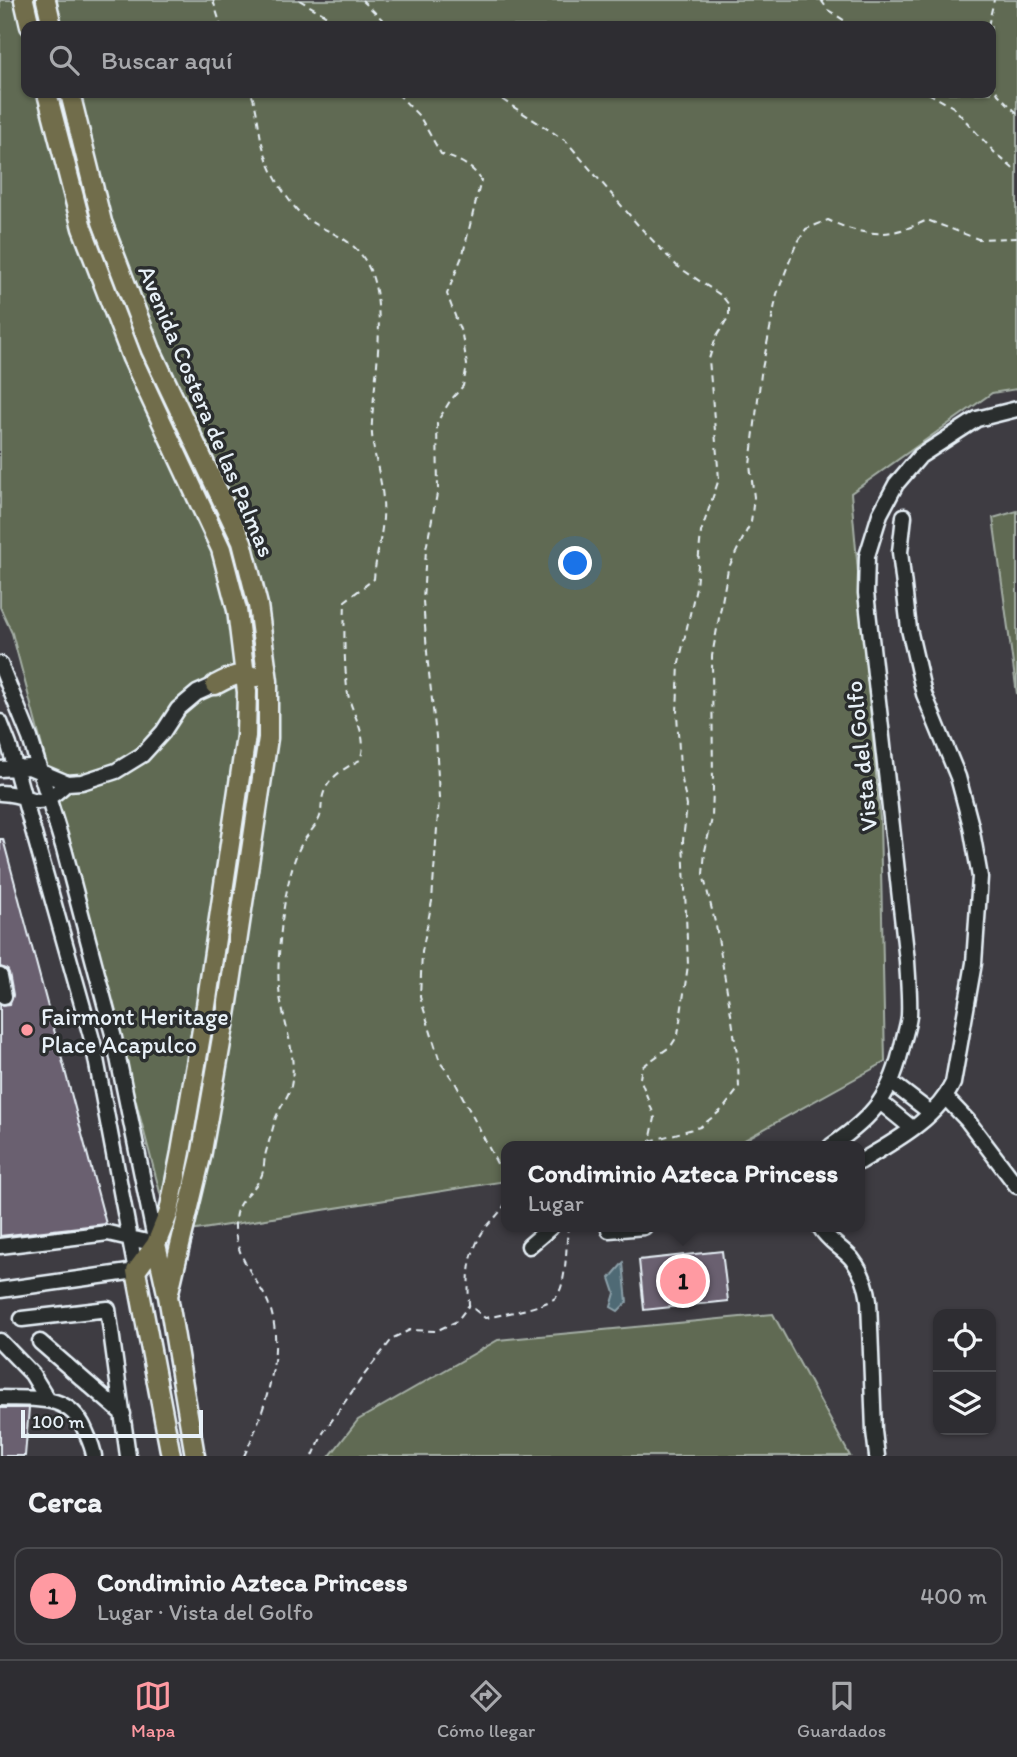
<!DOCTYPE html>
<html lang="es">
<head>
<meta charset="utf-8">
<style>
	:root { --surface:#2e2d32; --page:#36353a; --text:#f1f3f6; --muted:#a7a8ac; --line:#49494d; --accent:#ff9aa2 }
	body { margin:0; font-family:Itim,sans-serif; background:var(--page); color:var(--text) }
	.controls { position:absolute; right:21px; bottom:21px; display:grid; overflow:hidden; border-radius:14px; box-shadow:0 2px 5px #0004 }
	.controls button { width:63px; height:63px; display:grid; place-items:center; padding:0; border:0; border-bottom:2px solid var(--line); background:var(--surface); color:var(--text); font:35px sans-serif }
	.scale { position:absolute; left:21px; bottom:18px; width:182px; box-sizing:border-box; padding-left:7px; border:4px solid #e8f1f8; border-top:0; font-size:19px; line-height:24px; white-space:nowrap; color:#e8f1f8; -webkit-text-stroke:5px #2a2d2e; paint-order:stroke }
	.you { position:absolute; left:576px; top:564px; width:24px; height:24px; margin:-18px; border:5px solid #fff; border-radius:50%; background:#1a73e8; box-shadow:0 0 0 10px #1a73e833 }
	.badge { display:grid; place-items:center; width:46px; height:46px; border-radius:50%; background:var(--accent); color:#111; font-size:23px; font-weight:700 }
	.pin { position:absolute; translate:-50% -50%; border:4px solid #fff; box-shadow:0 2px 7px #0006 }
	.popup { position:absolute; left:501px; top:1141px; width:364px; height:91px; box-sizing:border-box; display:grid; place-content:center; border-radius:14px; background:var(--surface); filter:drop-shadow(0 2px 5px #0005); font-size:23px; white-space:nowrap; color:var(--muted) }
	.popup b { font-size:26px; color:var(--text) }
	.popup::after { content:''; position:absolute; left:50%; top:100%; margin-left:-14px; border:14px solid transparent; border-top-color:var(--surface) }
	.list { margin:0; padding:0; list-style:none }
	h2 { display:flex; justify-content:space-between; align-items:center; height:91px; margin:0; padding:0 28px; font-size:30px }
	h2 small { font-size:23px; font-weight:400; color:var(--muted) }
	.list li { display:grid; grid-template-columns:46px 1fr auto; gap:21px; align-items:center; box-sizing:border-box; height:98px; margin:0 14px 14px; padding:0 14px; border:2px solid var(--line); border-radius:14px }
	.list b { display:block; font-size:26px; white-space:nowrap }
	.list p { margin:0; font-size:23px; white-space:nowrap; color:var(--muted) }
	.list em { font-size:23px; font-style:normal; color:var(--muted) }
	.icon { flex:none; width:38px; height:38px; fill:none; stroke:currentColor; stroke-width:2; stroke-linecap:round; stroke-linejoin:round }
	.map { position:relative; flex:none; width:1017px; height:1456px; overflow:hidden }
	.search { position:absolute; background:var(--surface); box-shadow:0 2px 5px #0004; left:21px; right:21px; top:21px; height:77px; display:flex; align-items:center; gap:18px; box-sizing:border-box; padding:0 24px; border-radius:14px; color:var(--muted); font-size:26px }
	.sheet { height:203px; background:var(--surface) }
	nav { display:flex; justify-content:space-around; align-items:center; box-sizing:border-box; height:98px; border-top:2px solid var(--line); background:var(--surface); font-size:19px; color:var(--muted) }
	nav a { display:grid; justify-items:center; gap:4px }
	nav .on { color:var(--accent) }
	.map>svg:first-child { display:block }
	.green { fill:#616b52; stroke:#a4aea5; stroke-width:2; fill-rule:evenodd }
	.water { fill:#4f6a74; stroke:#8ca0a9; stroke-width:2 }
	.building { fill:#6b6070; stroke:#e8f1f8; stroke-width:2 }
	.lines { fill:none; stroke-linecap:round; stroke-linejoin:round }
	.minor-casing { stroke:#e8f1f8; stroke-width:19 }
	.major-casing { stroke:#e8f1f8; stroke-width:23 }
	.path { stroke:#e8f1f8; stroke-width:2; stroke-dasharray:7 5; stroke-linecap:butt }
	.minor { stroke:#2a2d2e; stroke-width:14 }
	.major { stroke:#716d4b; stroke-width:18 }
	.poi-dot { fill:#ff9aa2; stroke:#2a2d2e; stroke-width:2.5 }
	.labels { text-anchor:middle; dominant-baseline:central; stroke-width:7; stroke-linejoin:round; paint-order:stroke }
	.street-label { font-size:24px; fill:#e8f1f8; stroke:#2a2d2e }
	.poi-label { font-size:24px; fill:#e8f1f8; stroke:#2a2d2e; text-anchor:start }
</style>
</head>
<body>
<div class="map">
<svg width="1017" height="1456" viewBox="0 0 1017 1456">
	<rect width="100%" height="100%" fill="#3e3c42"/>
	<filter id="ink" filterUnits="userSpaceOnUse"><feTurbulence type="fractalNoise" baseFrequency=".0143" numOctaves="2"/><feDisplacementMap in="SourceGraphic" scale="14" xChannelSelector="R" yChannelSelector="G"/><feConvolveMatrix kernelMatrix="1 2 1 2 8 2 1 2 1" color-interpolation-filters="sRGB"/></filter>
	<g filter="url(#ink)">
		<path class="green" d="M0 0H1017V389L992 393 851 493 880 819 885 1062 739 1143 721 1146H506V1181L171 1234 12 633 0 607ZM26 26H991V93H26Z
			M1017 511V694L993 518Z
			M773 1314 850 1456H330L358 1420 498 1340Z"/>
		<path class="water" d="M623 1263 627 1302 618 1311 611 1307 615 1293 610 1278Z"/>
		<path class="building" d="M0 839H3L106 1224 0 1236V1005L10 1004 13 995 9 973 7 969 0 967Z
			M722 1251 728 1301 644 1310 639 1260Z
			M0 1408H29L25 1456H0Z"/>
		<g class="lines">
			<defs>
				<path id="minor" d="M0 664 30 738 64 849 114 1038 156 1244 108 1233 0 1246
					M0 722 9 745 93 1043 136 1271 0 1290
					M0 769 29 767 67 783 82 782 116 771 142 755 163 732 178 709 197 693 215 685
					M0 793C39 794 32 816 67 783
					M0 976 4 996
					M892 1083 931 1113
					M946 1098 967 1120 1017 1186
					M880 1102 912 1128
					M831 1146C875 1116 892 1094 903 1042 905 1034 908 1025 909 1016 910 998 908 979 907 961L866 593 867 556 880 514 896 484 920 456 977 419 1017 409
					M860 1162C894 1141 936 1120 953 1083L974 963 980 877 971 826 958 777 924 694 909 629 900 552 904 516
					M820 1227C828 1241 841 1247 852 1259 862 1272 867 1285 869 1301L874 1431 877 1456
					M609 1230 644 1227
					M529 1246 551 1227
					M22 1319 108 1309 128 1456
					M0 1341 32 1374 48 1400
					M40 1342 123 1414
					M0 1398C34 1399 69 1393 85 1430 89 1439 93 1447 94 1456"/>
				<path id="major" d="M24 0 30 26
					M46 0 52 26
					M47 93 82 228 132 358 221 549 237 610 247 692 246 736 206 1006 181 1152 169 1212 156 1244 136 1271 171 1456
					M70 93 102 222 151 350 242 542 258 605 268 681V738L227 1009 201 1157 168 1296 195 1456
					M215 685C230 677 240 671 257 677
					M156 1244 167 1293"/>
			</defs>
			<use href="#minor" class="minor-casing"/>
			<use href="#major" class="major-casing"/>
			<path class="path" d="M213 0 221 26
				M299 0 336 21 340 26
				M362 0 389 26
				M821 0 828 10 853 26
				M988 26 994 0
				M991 80 998 94 1017 113
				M397 93 420 117 441 154C458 160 472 165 481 180L463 254 447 294 462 335 467 365 463 386 450 401 437 422 438 489 426 549 423 601 428 664 436 736 439 799 432 901 422 952 420 997 440 1062 456 1084 506 1181
				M492 93 566 141 638 225 677 266 722 296 729 305V316L716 337 709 359 719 479 701 532 696 587 679 663 677 713 680 769 687 806 683 840 688 965 678 1035 671 1046 642 1067 640 1078 655 1118 649 1146
				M928 93 953 107 995 153 1017 172
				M650 1141 700 1127 723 1109 739 1088 738 1061 732 1020 716 926 703 874 705 851 712 818 713 788 712 656 728 569 751 522 754 497 750 465 761 374 777 294 795 247 806 229 828 220C864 237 891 238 927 220L978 239 1017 238
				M506 1202C500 1215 489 1222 482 1233 467 1258 468 1277 469 1305L485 1318C501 1315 543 1307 555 1298 567 1288 566 1243 568 1227
				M244 1456C264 1413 289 1344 266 1298 253 1274 235 1254 235 1226 234 1198 251 1197 261 1177 264 1171 264 1162 265 1156 268 1144 272 1132 275 1120 279 1108 288 1098 291 1086 298 1053 282 1021 279 988 276 955 285 875 300 847 305 837 313 830 318 821 322 814 321 808 322 800 325 779 343 769 360 760 370 734 350 714 347 688 344 659 344 630 345 601L374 579C376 551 385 531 383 501 382 475 370 448 372 422 374 378 389 304 367 264 350 231 317 233 297 210 280 190 267 165 261 139 258 124 257 107 251 93
				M313 1456 323 1433 361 1379 393 1338 410 1330 436 1331 457 1321 469 1305"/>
			<use href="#minor" class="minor"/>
			<use href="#major" class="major"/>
		</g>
	</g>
	<circle class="poi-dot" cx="27" cy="1030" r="7"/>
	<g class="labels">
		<g class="street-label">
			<text transform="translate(207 411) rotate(67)">Avenida Costera de las Palmas</text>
			<text transform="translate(861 756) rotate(-96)">Vista del Golfo</text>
		</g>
		<g class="poi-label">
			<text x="41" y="1016">Fairmont Heritage<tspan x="41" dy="28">Place Acapulco</tspan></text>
		</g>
	</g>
</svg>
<div class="controls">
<button><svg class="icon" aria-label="locate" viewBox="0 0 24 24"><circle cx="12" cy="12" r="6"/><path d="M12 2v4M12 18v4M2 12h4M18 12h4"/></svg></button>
<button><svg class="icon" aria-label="layers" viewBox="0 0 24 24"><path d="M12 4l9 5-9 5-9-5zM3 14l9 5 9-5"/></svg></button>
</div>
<div class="scale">100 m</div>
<div class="you"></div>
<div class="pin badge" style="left:683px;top:1281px">1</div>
<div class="popup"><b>Condiminio Azteca Princess</b>Lugar</div>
<div class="search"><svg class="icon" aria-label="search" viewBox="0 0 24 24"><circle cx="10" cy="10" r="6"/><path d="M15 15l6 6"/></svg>Buscar aquí</div>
</div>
<section class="sheet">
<h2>Cerca<small></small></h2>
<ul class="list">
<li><span class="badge">1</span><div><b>Condiminio Azteca Princess</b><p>Lugar · Vista del Golfo</p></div><em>400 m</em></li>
</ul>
</section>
<nav>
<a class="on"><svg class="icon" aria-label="map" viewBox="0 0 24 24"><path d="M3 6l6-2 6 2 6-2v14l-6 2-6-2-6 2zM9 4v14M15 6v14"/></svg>Mapa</a>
<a><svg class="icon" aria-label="directions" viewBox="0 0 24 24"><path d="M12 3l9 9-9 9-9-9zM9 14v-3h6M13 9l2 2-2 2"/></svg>Cómo llegar</a>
<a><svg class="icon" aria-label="saved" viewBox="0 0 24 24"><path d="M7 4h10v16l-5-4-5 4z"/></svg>Guardados</a>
</nav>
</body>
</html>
